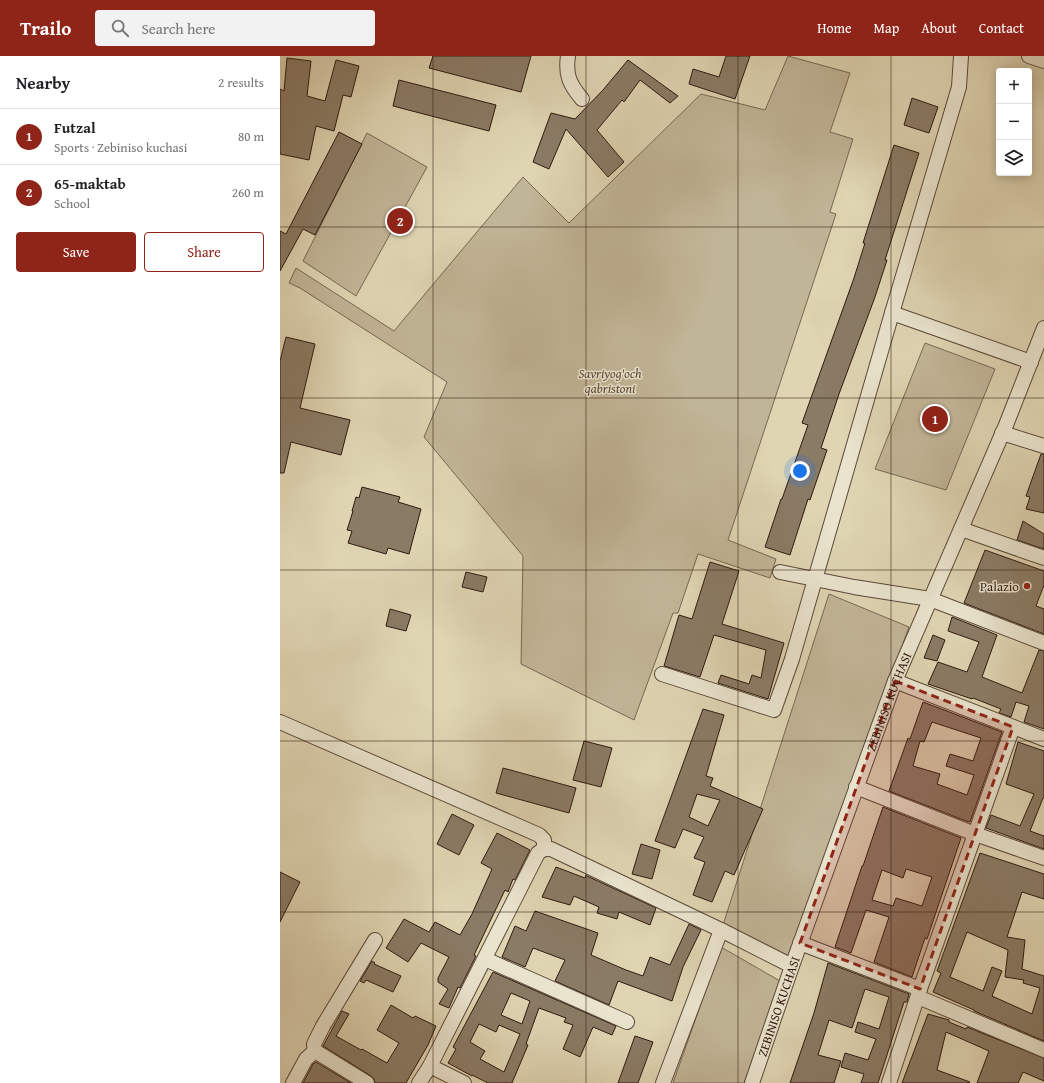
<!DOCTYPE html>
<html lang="en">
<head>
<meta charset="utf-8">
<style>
	:root { --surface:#fff; --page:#f2f2f2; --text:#202124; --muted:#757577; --line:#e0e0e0; --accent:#8f2418 }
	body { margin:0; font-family:"Gentium Book Plus",serif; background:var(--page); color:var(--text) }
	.controls { position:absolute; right:12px; top:12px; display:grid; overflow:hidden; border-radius:4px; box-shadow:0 2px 10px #0003 }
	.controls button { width:36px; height:36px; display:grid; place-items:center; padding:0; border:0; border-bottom:1px solid var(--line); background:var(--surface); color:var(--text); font:20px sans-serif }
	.you { position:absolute; left:520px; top:415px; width:14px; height:14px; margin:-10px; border:3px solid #fff; border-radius:50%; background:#1a73e8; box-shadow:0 0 0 6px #1a73e833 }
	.badge { display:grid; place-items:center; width:26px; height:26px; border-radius:50%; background:var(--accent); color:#fff; font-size:13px; font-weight:700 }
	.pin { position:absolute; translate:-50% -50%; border:2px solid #fff; box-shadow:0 1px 4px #0006 }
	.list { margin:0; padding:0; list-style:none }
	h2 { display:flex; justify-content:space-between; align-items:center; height:52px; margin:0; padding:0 16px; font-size:17px }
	h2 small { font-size:13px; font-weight:400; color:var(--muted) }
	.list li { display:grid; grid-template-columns:26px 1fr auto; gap:12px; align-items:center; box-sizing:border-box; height:56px; padding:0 16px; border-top:1px solid var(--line) }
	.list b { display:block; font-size:15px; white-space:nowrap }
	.list p { margin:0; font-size:13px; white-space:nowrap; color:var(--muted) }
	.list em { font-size:13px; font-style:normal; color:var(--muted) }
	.actions { display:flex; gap:8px; padding:12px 16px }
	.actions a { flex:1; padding:9px 0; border:1px solid var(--accent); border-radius:4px; text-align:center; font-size:14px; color:var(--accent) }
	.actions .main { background:var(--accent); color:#fff }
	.icon { flex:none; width:22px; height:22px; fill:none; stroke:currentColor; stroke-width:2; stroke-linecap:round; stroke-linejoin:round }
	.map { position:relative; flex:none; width:764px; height:1027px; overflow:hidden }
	header { display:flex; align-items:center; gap:24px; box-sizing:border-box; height:56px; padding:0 20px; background:var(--accent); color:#fff }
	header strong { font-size:19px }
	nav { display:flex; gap:22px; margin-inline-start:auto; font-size:14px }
	.search { width:280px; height:36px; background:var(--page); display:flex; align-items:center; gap:10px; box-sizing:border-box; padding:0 14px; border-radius:4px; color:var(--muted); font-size:15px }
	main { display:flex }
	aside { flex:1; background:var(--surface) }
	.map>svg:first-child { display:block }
	.green { fill:#c1b597; stroke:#786854 }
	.building { fill:#8a7b65; stroke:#2e1a10; fill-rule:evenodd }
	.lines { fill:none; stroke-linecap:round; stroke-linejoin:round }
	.minor-casing { stroke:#5a4939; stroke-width:16 }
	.minor { stroke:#eae4ce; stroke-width:14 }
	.marked { fill:#8f2418; fill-opacity:0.2; stroke:#8f2418; stroke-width:3; stroke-dasharray:8 5; stroke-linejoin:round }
	.grid { fill:none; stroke:#2e1a10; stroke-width:1; stroke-opacity:0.55 }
	.poi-dot { fill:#8f2418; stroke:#eae4ce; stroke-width:1.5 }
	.labels { text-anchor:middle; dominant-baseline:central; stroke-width:3; stroke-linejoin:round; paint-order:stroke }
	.park-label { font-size:13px; font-style:italic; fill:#5a4838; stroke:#eae4ce }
	.poi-label { font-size:13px; fill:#2e1a10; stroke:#eae4ce; text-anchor:end }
	.street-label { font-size:13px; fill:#2e1a10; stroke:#eae4ce }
</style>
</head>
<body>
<header>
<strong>Trailo</strong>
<div class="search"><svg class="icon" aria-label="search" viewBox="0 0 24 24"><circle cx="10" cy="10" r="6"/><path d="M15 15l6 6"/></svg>Search here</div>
<nav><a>Home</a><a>Map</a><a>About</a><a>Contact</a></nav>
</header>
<main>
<aside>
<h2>Nearby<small>2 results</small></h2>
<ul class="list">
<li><span class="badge">1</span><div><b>Futzal</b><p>Sports · Zebiniso kuchasi</p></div><em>80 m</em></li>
<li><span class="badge">2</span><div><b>65-maktab</b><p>School</p></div><em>260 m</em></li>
</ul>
<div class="actions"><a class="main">Save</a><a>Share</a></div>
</aside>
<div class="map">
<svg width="764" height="1027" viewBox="0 0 764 1027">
	<rect width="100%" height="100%" fill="#dfd5b3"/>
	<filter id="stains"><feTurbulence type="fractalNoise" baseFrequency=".005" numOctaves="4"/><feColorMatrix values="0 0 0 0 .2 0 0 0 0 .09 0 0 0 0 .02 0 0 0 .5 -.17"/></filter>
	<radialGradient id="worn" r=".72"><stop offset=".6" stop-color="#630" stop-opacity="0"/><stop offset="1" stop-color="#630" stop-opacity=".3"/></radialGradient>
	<path class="green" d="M508 0 570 17 550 76 573 83 550 156 556 158 448 484 496 503 490 522 418 498 398 557H393L354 664 241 608 243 500 144 381 167 326 20 232 9 227 16 212 114 275 243 121 289 167 421 38 485 54Z
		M87 77 147 111 76 240 23 205Z
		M645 287 715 313 666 434 595 413Z
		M549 538 629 571 508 900 443 869Z
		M441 891 500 925 464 1027H393Z"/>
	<path class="building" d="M153 0H251L241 36 149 12Z
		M446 0H470L455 43 409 28 413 13 439 21Z
		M7 2 31 5 27 40 45 45 56 4 79 10 71 41 63 39 54 75 36 70 29 104 0 98V33L4 35Z
		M348 4 398 40 390 47 360 24 344 46 342 44 317 74 344 106 328 121 286 73 269 113 253 106 271 57 295 63 323 34Z
		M119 24 216 49 209 75 113 50Z
		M632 42 658 51 649 77 624 69Z
		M59 76 82 88 35 179 23 173 0 215V175L6 178Z
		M614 89 639 97 605 204H607L595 241 559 338 541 392 547 394 530 444 528 443 510 499 485 491 501 443H502L528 369 522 367 574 222 585 187H583Z
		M6 281 35 288 20 352 70 364 61 399 11 386 4 417H0V305Z
		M761 398H764V457L746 453 750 441 746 440Z
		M82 431 120 441 118 446 141 453 129 498 108 492 106 498 68 487 72 475 67 474 73 455H72L76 441 79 442Z
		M743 465 764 478V493L737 484Z
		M705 494 764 515V529L756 550 764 553V578L684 547Z
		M430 506 459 515 442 568 504 587 488 643 438 627 441 619 469 628 472 619 481 622 486 594 434 579 420 621 384 610 399 559 412 563Z
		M186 516 207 521 203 536 182 531Z
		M110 553 131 559 126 575 106 570Z
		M672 561 717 579 702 621 742 637 759 594 764 595V673L744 666 749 650 736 646 731 661 719 657 721 653 693 642 692 643 648 628 658 606 687 616 699 586 668 575Z
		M653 579 665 584 657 605 644 602Z
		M643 646 722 676 690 766 686 765 609 735 628 682 630 683ZM652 666 701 682 693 705 670 698 666 710 694 719 687 739 657 728 660 718 633 710 640 685 644 686Z
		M423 653 444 659 426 720 433 722 430 730 483 753 454 819 445 815 432 846 413 839 425 806 414 802 424 781 403 773 395 792 375 785ZM417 738 440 744 428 770 409 761Z
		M304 685 332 692 321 731 293 724Z
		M738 686 764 695V742H763L750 775 764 780V793L706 772 711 759 740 770 754 738 726 728Z
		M223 712 296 732 289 757 216 737Z
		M603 751 681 782 647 883 645 882 632 921 594 906 609 861 586 854 571 897 555 891 582 810H583ZM626 813 652 821 642 850 616 842 613 850 592 844 602 814 623 822Z
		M172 758 194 769 179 799 157 788Z
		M217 777 250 794 235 824 233 823 228 836 225 834 194 899 196 900 180 932 178 931 169 952 159 948 168 933 158 926V922L169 901 141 887 128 906 106 892 124 863 149 876 155 866 180 879 192 858 212 813 201 807Z
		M361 788 380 794 372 823 352 818Z
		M700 797 764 818V843L742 836 727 881 745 884 742 913 764 920V985L694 955V954L653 936 661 917 657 915ZM687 876 728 894 725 921 744 924 743 927 760 932 752 958 712 940 722 915 712 911 703 935 670 921Z
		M276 811 305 822 306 819 307 820 376 852 370 869 339 856 337 863 317 857 319 851 294 840 290 849 262 841Z
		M0 816 20 826 0 866Z
		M255 855 318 877 311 899 346 914 363 920 370 901 390 909 409 868 421 874 403 911 392 945 338 925 329 949 275 925 285 904 253 892 245 911 222 901 235 870 246 875Z
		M92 905 95 907 94 908 121 920 113 936 86 924 84 927 80 925Z
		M548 907 629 938 627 946H624L598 1027H581L584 1018 561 1011 565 997 588 1004 596 983 575 976 578 966 599 973 609 941 585 933 572 972 549 964 538 999 561 1005 554 1027H510L534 957Z
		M213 916 336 970 332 979 313 971 300 1001 283 993 293 969 284 966 286 962 259 952 246 988 248 989 232 1027H208L192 1019V1020L168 1007 176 993 173 991ZM231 937 250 945 242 968 221 959ZM199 968 216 976 219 969 240 978 224 1016 200 1003 205 995 190 986Z
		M111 949 133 962 135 960 156 970 148 989 126 1027H95L94 1023 91 1020 43 990 62 955 69 958 56 980 81 994 82 993 107 1007 119 987 97 974Z
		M648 958 669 964V966L686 973 687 971 764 1002V1025L743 1016 738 1027H697L709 995 666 976 657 1014 690 1026 689 1027H622Z
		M355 980 373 986 358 1027H338Z
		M36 1006 71 1027H23L33 1008Z"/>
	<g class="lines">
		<defs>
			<g id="minor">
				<path d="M288 0C285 19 290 29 302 43"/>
				<path d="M749 0 764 5"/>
				<path d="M612 257 751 306"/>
				<path d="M722 377 764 390"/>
				<path d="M681 473 764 502"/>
				<path d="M500 516 574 531 650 543 764 587"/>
				<path d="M382 618 494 654 512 603 612 257 679 31 681 0"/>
				<path d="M615 625 764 683"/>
				<path d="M0 666 259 779 264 784V793"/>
				<path d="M576 731 695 778 764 802"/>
				<path d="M520 887 640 933"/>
				<path d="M205 903 347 966"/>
				<path d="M638 941 764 994"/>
				<path d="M150 1010 184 1027"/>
				<path d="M13 1027 26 1003 35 995"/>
				<path d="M87 1027 35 995 34 988 43 970 95 884"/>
				<path d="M139 1027 150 1010 258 797 264 793H271L441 874 512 910"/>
				<path d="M383 1027 441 874"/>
				<path id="s1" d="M472 1027 512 910 615 625 726 369 764 272"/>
				<path d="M609 1027 640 933 733 671"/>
			</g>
		</defs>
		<use href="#minor" class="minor-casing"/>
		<use href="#minor" class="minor"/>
	</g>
	<path class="marked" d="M615 625 733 671 640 933 520 887Z"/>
	<path class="grid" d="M153 0V1027M306 0V1027M458 0V1027M611 0V1027M0 171H764M0 342H764M0 514H764M0 685H764M0 856H764"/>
	<circle class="poi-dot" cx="747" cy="530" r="4"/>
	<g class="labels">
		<g class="park-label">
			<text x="330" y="317">Savriyog'och<tspan x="330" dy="15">qabristoni</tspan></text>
		</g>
		<g class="poi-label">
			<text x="739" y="530">Palazio</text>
		</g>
		<g class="street-label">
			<text stroke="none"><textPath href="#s1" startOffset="405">ZEBINISO KUCHASI</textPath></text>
			<text stroke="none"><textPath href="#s1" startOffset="81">ZEBINISO KUCHASI</textPath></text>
		</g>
	</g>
	<rect width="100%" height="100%" filter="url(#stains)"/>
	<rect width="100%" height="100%" fill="url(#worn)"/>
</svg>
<div class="controls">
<button>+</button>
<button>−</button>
<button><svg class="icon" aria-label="layers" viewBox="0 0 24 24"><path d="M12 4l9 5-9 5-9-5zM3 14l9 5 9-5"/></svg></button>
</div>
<div class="you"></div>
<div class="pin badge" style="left:655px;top:363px">1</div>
<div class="pin badge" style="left:120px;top:165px">2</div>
</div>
</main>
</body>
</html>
